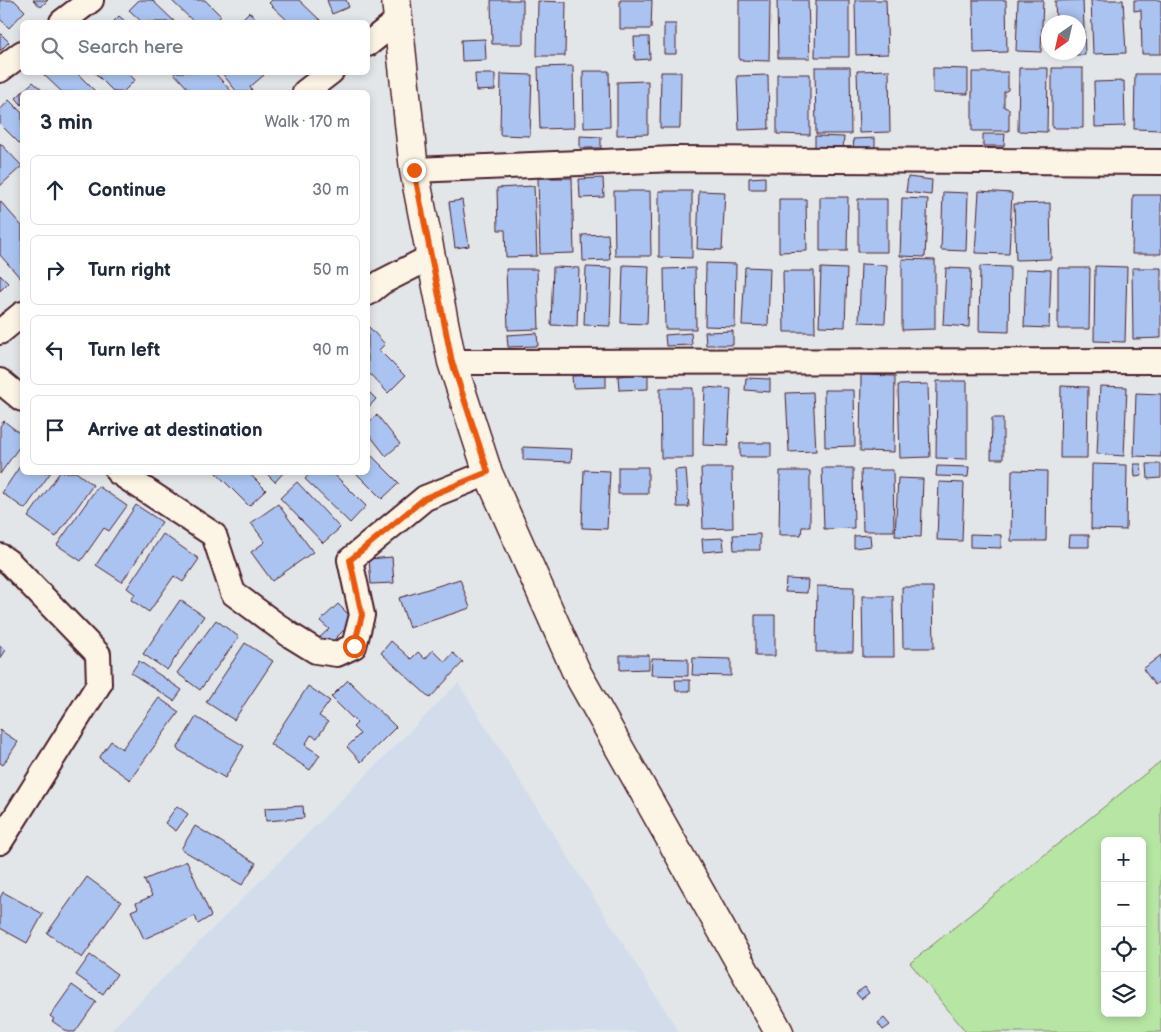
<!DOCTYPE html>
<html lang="en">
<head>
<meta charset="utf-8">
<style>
	:root { --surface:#fff; --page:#f2f2f3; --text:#1f2937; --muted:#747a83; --line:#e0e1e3 }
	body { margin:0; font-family:"Balsamiq Sans",sans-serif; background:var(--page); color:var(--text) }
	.controls { position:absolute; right:15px; bottom:15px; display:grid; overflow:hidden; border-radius:8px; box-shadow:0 2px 8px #0003 }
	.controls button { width:45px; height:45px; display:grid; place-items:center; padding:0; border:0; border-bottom:1px solid var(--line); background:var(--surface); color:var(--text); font:25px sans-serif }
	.compass { position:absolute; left:1041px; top:15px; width:45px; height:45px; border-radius:50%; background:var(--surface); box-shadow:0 2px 8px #0003; rotate:214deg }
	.stop { position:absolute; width:15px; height:15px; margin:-11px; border:4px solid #ea580c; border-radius:50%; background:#fff }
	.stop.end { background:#ea580c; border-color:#fff; box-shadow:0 1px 5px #0008 }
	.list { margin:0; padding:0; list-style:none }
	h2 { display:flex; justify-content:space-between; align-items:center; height:65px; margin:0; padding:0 20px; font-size:21px }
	h2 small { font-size:16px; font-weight:400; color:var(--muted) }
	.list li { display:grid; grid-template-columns:32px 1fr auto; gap:15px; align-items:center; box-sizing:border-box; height:70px; margin:0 10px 10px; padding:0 10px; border:1px solid var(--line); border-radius:8px }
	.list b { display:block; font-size:19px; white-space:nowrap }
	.list em { font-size:16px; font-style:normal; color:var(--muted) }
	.icon { flex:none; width:28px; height:28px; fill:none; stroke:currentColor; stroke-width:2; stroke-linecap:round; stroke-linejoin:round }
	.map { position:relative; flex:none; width:1161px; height:1032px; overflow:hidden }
	.search { position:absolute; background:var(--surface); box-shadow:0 2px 8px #0003; left:20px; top:20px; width:350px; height:55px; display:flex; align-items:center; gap:12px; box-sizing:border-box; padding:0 18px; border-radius:8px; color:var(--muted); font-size:19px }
	.panel { position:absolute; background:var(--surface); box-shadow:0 2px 8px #0003; left:20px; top:90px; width:350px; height:385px; border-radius:8px }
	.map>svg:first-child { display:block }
	.built { fill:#d2dceb }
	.green { fill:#b6e5a4; stroke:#808268; fill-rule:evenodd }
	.building { fill:#aac3f1; stroke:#4a1f2b }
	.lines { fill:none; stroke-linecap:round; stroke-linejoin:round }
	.minor-casing { stroke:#4a1f2b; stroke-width:28 }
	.tertiary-casing { stroke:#4a1f2b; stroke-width:31 }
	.minor { stroke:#fcf5e5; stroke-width:24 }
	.tertiary { stroke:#fcf5e5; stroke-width:28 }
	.route { stroke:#ea580c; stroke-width:6 }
</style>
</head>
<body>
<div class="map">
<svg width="1161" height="1032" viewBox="0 0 1161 1032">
	<rect width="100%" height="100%" fill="#e3e6e9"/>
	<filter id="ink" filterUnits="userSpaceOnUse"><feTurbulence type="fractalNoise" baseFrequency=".02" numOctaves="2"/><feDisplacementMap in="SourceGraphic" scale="10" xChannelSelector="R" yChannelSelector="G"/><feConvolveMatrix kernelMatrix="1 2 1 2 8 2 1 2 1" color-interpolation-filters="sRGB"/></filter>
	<g filter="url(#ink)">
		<path class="built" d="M458 683 679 1032H109Z"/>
		<path class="green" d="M1161 761V1032H966L910 963ZM1105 841H1142V1013H1105Z"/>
		<path class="building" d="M0 0H14L25 11 9 28 0 19Z
			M33 0H48L41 7Z
			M139 0H152L175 22H142L129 10Z
			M171 0H205L221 16 215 22H194Z
			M272 0H299L322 22H289L269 3Z
			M327 0H346L349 7 332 14Z
			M491 0H523V44H492Z
			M620 0H652L651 29H620Z
			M739 0H770L769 61 739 60Z
			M777 0H808L810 58H778Z
			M816 0H849V57H815Z
			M855 0H886L888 54 856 55Z
			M973 0H1006L1007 52 974 53Z
			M1018 0H1043L1041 52 1016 51Z
			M1083 0 1085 55H1057V52H1078V22H1056L1055 1Z
			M1091 0H1123L1126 53 1093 54Z
			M1134 0H1161V54H1142L1141 10 1134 11Z
			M538 1 566 2 565 56H537Z
			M249 12 260 22H239Z
			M119 16 126 22H113Z
			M664 24H676V54H664Z
			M0 33 9 42 0 51Z
			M634 37H649L650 59 635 60Z
			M485 39 486 60 462 61 461 40Z
			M573 66 574 128 540 129 538 67Z
			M815 67H850L851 134H816Z
			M933 68 968 69V94L933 93Z
			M1019 68H1048L1047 132 1018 131Z
			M1052 68H1083V128H1052Z
			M889 70 890 132 859 133 857 71Z
			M583 71H609L610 127 584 128Z
			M46 72H76L96 92H62L44 75Z
			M94 72H127L135 80 123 92H114Z
			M173 72H214L232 92H191Z
			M221 72H262L264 75 250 87 252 90 250 92H237Z
			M661 72H681L680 128H660Z
			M972 72H1008V90L1004 92V107L1009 109V131H972Z
			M475 74H495V90L476 91Z
			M501 74 532 75 530 136 500 135Z
			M777 74H810V135L777 134Z
			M1135 74H1161V130L1134 129Z
			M768 75 769 129 739 130 737 76Z
			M648 81V134L617 135V82Z
			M1124 81 1125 126 1095 127 1094 82Z
			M33 82 44 92H22V105L16 98Z
			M9 100 22 113V146L0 124V110Z
			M983 134H1005L1004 146H983Z
			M580 136 601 137V148H580Z
			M815 136 844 137 843 149H815Z
			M875 138V149L854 150 853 139Z
			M0 143 22 166 0 186Z
			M765 177V189H749V178Z
			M908 177 932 180 931 195 906 192Z
			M538 178H572L574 253 540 254Z
			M603 178 604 197 580 198 579 179Z
			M534 186 537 256 506 257 505 230H498L497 188Z
			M614 191H650L651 256H615Z
			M659 191H692V258L659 257Z
			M699 191 725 192 722 250 697 249Z
			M979 191 1012 193 1009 254 975 253Z
			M943 192 968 193 966 251 941 250Z
			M1133 195H1161V254H1132Z
			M820 197H848L847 251H820Z
			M902 198 928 199 925 257 900 256Z
			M779 199H806L807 251 779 252Z
			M858 199H887V252H858Z
			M462 200 469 246 455 248 449 202Z
			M0 201 22 226V280L0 255Z
			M1050 203 1051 259 1016 260 1014 204Z
			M608 234 610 260 583 261 582 235Z
			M902 259 935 260V329L902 330Z
			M706 263 736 264 735 327 705 326Z
			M861 264 887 265 885 323 859 322Z
			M623 265 649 266 647 324 621 323Z
			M980 266 1010 267 1009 332 979 331Z
			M1095 266 1127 267 1125 342 1094 341Z
			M553 267 579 268 577 326 551 325Z
			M586 267 612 268 610 326 584 325Z
			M745 267 770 268 768 326 742 325Z
			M695 268 696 329H665L664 269Z
			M821 268 847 269 845 327 819 326Z
			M946 268 971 269 969 327 943 325Z
			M1058 268H1090L1089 329H1058Z
			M1132 268H1161V338L1133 339Z
			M506 269H537L539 329 508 330Z
			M1026 269 1051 270 1049 328 1024 327Z
			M783 271H814L815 332H784Z
			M0 275 8 283 0 291Z
			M368 326 385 344 379 350 405 376 388 393 368 372Z
			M733 331V345H706L705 332Z
			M537 333 538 346 508 347 507 335Z
			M691 333 692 345 666 346 665 335Z
			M648 374V389L619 390 618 376Z
			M606 375V387L573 388 572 376Z
			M861 375 895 376 894 452 860 451Z
			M746 378 770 379V392L745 390Z
			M937 381H967V459L936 458Z
			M928 384 930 457 900 458 898 385Z
			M1061 386 1088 387 1087 458H1060Z
			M1100 386 1127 387 1124 456 1097 454Z
			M705 387 731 389 728 446 703 445Z
			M660 388H693V458H661Z
			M824 390H854L855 446 825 447Z
			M368 391 376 399 368 408Z
			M813 392 816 451 789 452 786 393Z
			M1136 393 1161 394V457L1134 456Z
			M377 415 400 444 386 456 368 433V423Z
			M992 418H1003V459H991Z
			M4 421 22 435V443L0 474V426Z
			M740 443H771V457H740Z
			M523 447 572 449 571 462 523 460Z
			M368 452 399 483 382 499 355 472H368Z
			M22 463V472H51L25 509 2 493Z
			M1092 464 1127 465 1126 530 1091 529Z
			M1134 464H1141L1142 476 1135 477Z
			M1147 464H1161V478L1148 479Z
			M937 466 969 467 968 477 936 476Z
			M618 467H648V494H618Z
			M701 468H732L733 528 703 529Z
			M822 468H853L854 528 824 529Z
			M686 469 689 507H677L675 470Z
			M584 470 610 471 607 529 582 528Z
			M861 470H893L894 531H863Z
			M1012 470 1047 471 1046 541H1011Z
			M780 471H810V527H802L801 535H779Z
			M60 472H76L93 485 56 537 28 517Z
			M215 472H248L266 490 249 506Z
			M265 472H284L275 482Z
			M311 472H332L366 506 350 523 305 479Z
			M898 478 923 479 921 537 895 536Z
			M297 482 340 528 323 543 280 498Z
			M939 482 964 483 962 541 937 540Z
			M98 486 127 506 109 531 104 528 81 561 57 545Z
			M278 504 313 552 272 581 251 552 265 542 251 523Z
			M136 505 162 522 122 582 96 565Z
			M163 534 199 559 183 582 174 576 149 612 131 600 135 594 127 588Z
			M760 534V550H734L733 535Z
			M970 534 1001 535V548L970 547Z
			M870 535 871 546 854 548V536Z
			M1069 535H1089V547H1068Z
			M723 538 724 550 703 552 702 539Z
			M392 557 394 583 371 584 369 559Z
			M460 579 470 608 409 628 399 598Z
			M786 579 808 580 807 593 785 592Z
			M817 586 854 587 853 652H816Z
			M902 587H933L934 648H903Z
			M862 596H893L894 657H863Z
			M180 600 204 616 167 670 143 654Z
			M338 604 354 620 328 646 319 638 329 629 320 621Z
			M755 615H775V656H755Z
			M216 620 239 637 200 690 177 673Z
			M391 641 411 659 418 652 425 659 433 650 445 662 453 653 463 662 430 698 381 653Z
			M245 643 273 661 234 720 206 702Z
			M0 646 6 650 0 659Z
			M620 655H649V669L620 670Z
			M1161 655V680L1155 685 1143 669Z
			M652 658 688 659V676L651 675Z
			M693 658 731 659V676L692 675Z
			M139 661 182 690 174 701 131 673Z
			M348 680 396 727 361 762 347 747 360 734 353 727 357 723 331 697Z
			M675 680H690V691H676Z
			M308 686 330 701 319 716 328 722 317 738 311 735 305 745 320 755 310 770 270 744Z
			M159 698 179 712 130 780 99 758 111 741 122 749Z
			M196 717 244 746 225 778 177 749Z
			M0 730 18 742 3 765 0 763Z
			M177 806 188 814 176 831 165 823Z
			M303 806 304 818 266 821 265 808Z
			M195 826 256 863 242 885 181 849Z
			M187 861 211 916 198 924 195 916 144 939 131 911 138 908 136 903 152 896 144 880Z
			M87 877 121 902 82 958 47 933Z
			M3 892 43 914 27 943 0 928V898Z
			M90 955 117 974 103 994 76 975Z
			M72 985 96 1002 75 1032H68L52 1021 54 1019 50 1016Z
			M865 987 869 993 861 999 856 993Z
			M884 1018 890 1025 883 1030 878 1023Z"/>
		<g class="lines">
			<defs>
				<path id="minor" d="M62 22 91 0
					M368 44 398 20
					M0 70 22 53
					M305 92 331 72
					M414 170 674 159 1161 162
					M368 293 382 282 431 257
					M0 332 22 314
					M452 362 1161 361
					M0 381 22 399
					M118 472 214 535 233 593 290 635 316 651 337 654 354 646 362 615 350 560 425 498 488 473
					M0 556 10 563 98 654 99 684 0 842"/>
				<path id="tertiary" d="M396 0 414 170 431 257 452 362 488 473 576 671 779 1032"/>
			</defs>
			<use href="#minor" class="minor-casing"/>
			<use href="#tertiary" class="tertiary-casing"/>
			<use href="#minor" class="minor"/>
			<use href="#tertiary" class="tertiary"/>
		</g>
	</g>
	<g class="lines" filter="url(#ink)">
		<path class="route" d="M354 646 362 615 350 560 425 498 488 472 452 362 414 170"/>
	</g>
</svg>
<div class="controls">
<button>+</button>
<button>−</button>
<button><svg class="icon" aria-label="locate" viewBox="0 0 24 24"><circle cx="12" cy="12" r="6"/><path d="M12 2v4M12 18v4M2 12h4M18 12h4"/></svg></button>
<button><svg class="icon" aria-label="layers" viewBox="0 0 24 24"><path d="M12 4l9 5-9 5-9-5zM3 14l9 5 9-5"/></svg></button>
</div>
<svg class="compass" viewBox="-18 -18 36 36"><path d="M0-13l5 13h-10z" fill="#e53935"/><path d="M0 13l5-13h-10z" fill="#747a83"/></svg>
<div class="stop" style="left:354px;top:646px"></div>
<div class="stop end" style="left:414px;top:170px"></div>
<div class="search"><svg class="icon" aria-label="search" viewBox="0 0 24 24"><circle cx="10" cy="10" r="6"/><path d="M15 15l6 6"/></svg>Search here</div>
<section class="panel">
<h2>3 min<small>Walk · 170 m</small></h2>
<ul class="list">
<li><svg class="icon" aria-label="ahead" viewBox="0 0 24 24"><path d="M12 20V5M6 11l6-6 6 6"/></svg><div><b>Continue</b></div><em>30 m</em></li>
<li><svg class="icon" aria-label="right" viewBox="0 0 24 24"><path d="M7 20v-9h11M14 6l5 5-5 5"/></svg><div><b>Turn right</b></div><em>50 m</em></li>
<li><svg class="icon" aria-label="left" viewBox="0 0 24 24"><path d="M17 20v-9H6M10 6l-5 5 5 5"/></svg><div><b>Turn left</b></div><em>90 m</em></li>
<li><svg class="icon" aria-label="arrive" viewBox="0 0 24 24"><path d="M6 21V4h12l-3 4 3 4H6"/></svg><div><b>Arrive at destination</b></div></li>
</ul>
</section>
</div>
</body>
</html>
